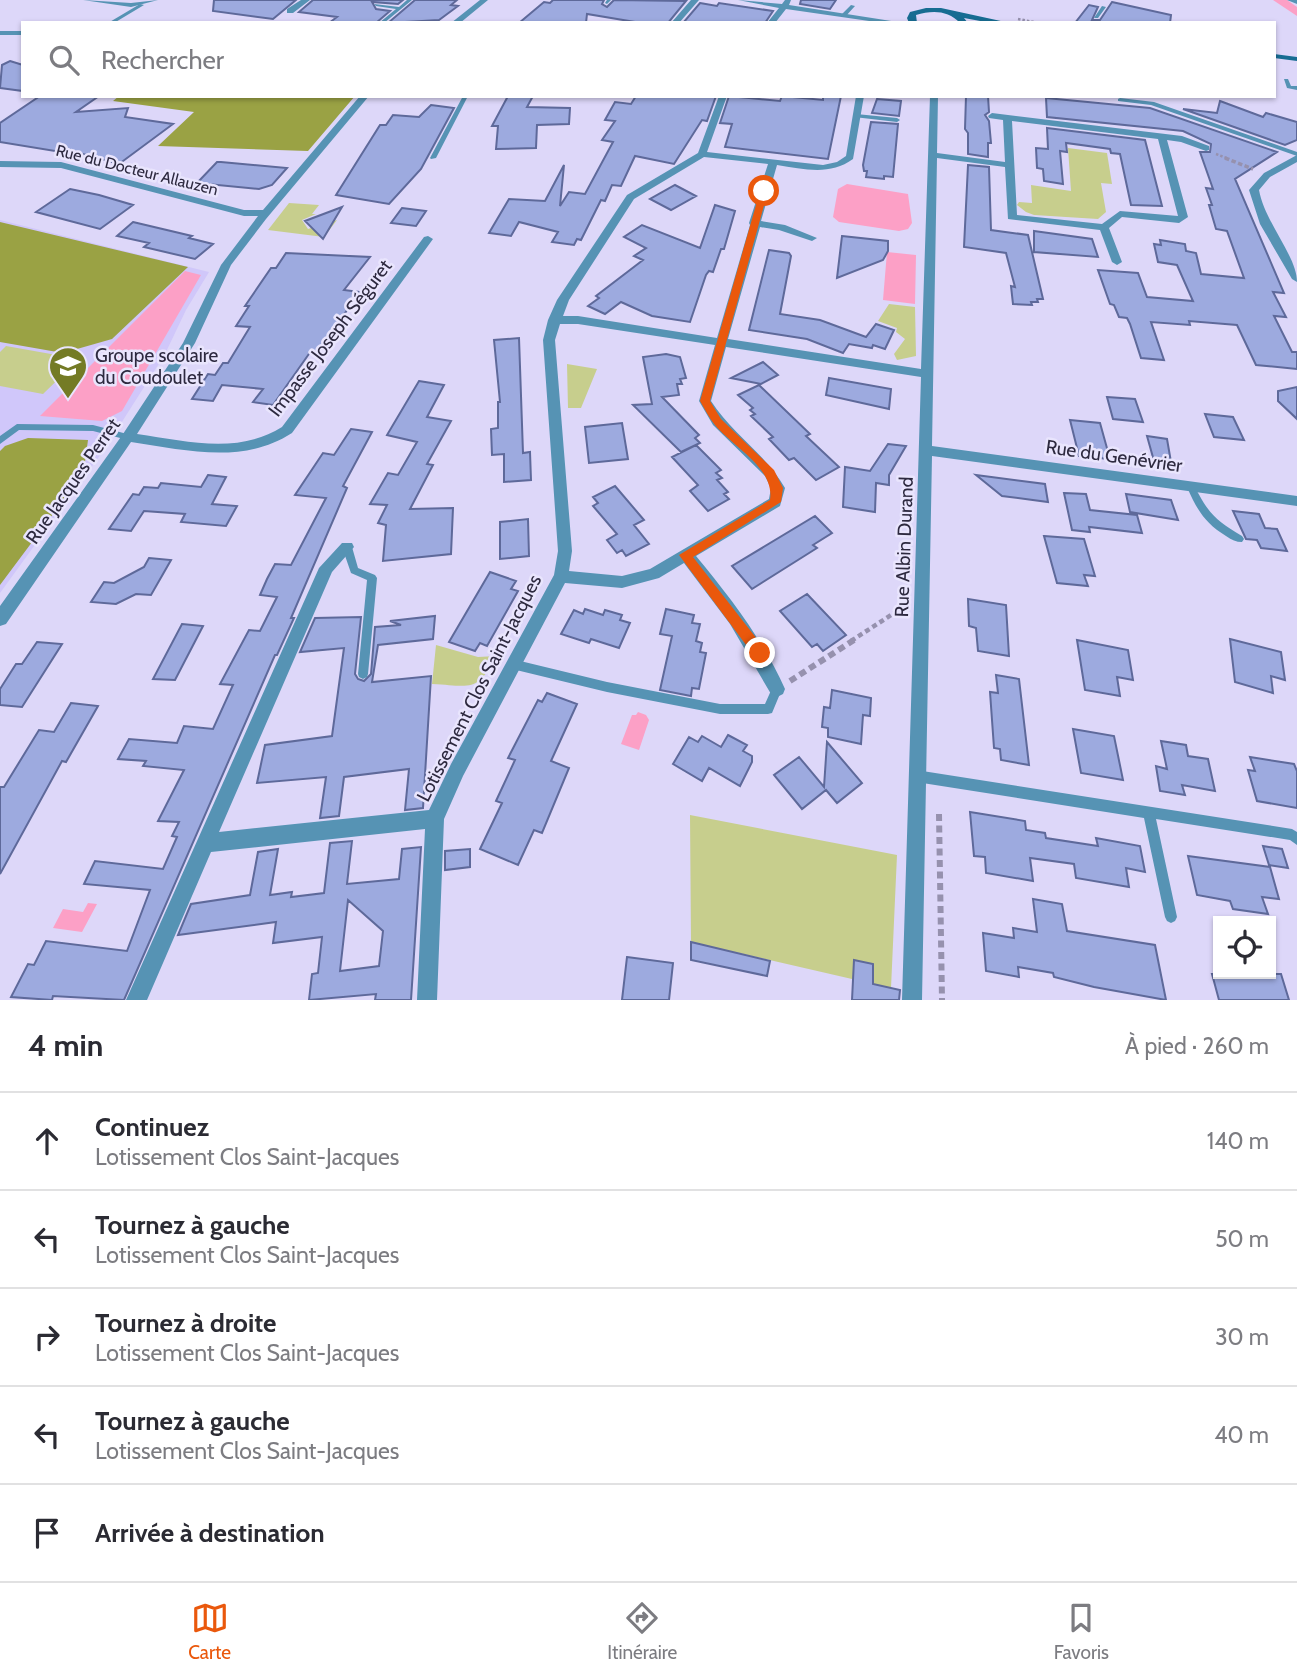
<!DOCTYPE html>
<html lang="fr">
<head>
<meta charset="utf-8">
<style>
	:root { --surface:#fff; --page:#f7f7f7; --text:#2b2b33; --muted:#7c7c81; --line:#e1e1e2; --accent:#ea580c }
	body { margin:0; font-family:Cabin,sans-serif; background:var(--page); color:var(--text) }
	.controls { position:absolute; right:21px; bottom:21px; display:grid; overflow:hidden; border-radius:0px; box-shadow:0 2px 5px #0004 }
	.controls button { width:63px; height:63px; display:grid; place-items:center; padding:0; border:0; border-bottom:2px solid var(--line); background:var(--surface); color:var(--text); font:35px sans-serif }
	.stop { position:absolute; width:21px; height:21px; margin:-16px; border:5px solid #ea580c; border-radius:50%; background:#fff }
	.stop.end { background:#ea580c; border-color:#fff; box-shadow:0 2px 7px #0008 }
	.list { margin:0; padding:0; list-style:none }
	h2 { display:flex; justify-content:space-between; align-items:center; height:91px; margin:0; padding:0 28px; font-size:30px }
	h2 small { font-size:23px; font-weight:400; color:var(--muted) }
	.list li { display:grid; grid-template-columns:46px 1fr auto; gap:21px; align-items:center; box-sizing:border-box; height:98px; padding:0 28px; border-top:2px solid var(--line) }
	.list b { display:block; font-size:26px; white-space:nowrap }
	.list p { margin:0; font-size:23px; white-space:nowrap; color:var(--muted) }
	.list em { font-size:23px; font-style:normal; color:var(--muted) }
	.icon { flex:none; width:38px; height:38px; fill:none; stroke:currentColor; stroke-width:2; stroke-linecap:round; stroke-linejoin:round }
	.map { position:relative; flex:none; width:1297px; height:1000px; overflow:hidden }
	.search { position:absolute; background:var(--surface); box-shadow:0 2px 5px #0004; left:21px; right:21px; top:21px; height:77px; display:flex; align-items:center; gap:18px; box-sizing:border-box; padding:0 24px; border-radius:0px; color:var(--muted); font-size:26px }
	.sheet { height:581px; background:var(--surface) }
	nav { display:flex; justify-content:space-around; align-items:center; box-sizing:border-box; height:98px; border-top:2px solid var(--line); background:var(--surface); font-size:19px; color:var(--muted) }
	nav a { display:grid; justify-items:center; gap:4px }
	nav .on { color:var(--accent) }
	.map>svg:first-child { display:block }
	.built { fill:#d0c7fa }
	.green { fill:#c7ce8d }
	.forest { fill:#9aa244 }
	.water { fill:#fca0c6 }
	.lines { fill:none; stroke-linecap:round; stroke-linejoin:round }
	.canal { fill:#fca0c6; fill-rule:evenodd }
	.building { fill:#9daadf; stroke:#5e699a; stroke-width:2; fill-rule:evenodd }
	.path-far3 { stroke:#9691ae; stroke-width:2.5; stroke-dasharray:2.5 2; stroke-linecap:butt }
	.path-far2 { stroke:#9691ae; stroke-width:3.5; stroke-dasharray:4.5 2.5; stroke-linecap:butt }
	.path-far1 { stroke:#9691ae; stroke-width:4.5; stroke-dasharray:5 3.5; stroke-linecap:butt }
	.path { stroke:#9691ae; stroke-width:6; stroke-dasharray:7 4.5; stroke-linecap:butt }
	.lane { fill:#5693b4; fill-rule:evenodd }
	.street { fill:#5693b4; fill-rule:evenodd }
	.secondary { fill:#176c92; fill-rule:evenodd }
	.route { fill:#ea580c }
	.labels { text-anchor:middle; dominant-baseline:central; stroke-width:5; stroke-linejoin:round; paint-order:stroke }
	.far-street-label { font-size:16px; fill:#2d293f; stroke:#e9e5fd }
	.street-label { font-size:19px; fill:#2d293f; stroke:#e9e5fd }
	.poi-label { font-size:19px; fill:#2d293f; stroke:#e9e5fd; text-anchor:start }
</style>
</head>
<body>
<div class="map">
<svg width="1297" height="1000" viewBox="0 0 1297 1000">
	<rect width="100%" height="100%" fill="#ddd7f9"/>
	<path class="built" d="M0 220 209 272 186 310 165 354 106 447 0 593Z"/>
	<path class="green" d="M1068 148 1107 153 1112 184 1101 183 1106 212 1098 219 1034 215 1026 212 1017 205 1019 202 1032 203 1031 185 1071 191Z
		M289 203 319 205 312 214H316L302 220 308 229 337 220 324 237 268 230Z
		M889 304 915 307 916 356 897 360 894 354 905 339 896 332 897 328 878 321Z
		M6 346 79 359 43 394 0 386V352Z
		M567 364 597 369 581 408H568Z
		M436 645 478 657 497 656C476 693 472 686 432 684Z
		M690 815 897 855 891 988 691 942Z"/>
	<path class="forest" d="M119 96H355L308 151 158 146 194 112 113 101Z
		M0 222 188 267 112 339 63 353 0 342Z
		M28 438 88 440 85 462 59 506 0 585V451L5 446Z"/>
	<path class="water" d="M847 184 908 194 912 223 908 229 899 231 839 222 833 217 838 189Z
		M887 252 916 255 915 304 883 300Z
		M185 271 201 275 122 411 102 421 40 416Z
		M638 712 646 715 649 720 639 750 621 744 632 715H636Z
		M88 903 97 904 82 932 53 928 63 909 83 912Z"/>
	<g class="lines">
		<path class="canal" d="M1273 0H1287L1297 7V16Z"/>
	</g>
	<path class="building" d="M214 0H296L273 19 213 11Z
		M313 0H403L398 4 372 2 376 9 390 11 376 23H329L337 17 299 12Z
		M415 0H457L451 5 458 6 439 20 388 23Z
		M553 0H604L602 4 607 7 614 0 686 1 668 23H641L587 14 586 23H519L544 2 550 3Z
		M801 0H836L830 9 800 4Z
		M1112 2 1171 15 1170 23H1075L1089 5 1098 7 1092 20H1100Z
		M700 3 717 6 719 3 773 11 765 23H683Z
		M10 61 23 65V91L0 88 2 65Z
		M40 96H99L76 112 128 108 125 117 173 124 119 164 65 149 61 152 0 142V123Z
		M508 96H533L527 107 570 108 569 124 537 125 536 148 496 149 498 126H492Z
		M636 96H716L707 121 702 120 674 164 635 156 621 186 612 185 605 201 601 200 581 240 577 239 574 245 552 242 558 232 519 222 511 236 489 233 509 199 545 201 564 165 560 206 569 192 585 194 613 142 602 140 615 121 605 120 615 102 631 104Z
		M729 96 780 101 782 96 823 100V96H841L828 159 725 147 732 124 720 123Z
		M966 96H988L989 112 985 115 989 121 991 143H988V157L968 154V133L965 129Z
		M1046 98 1150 108 1277 152 1235 179 1284 293 1273 292 1286 317 1274 316 1292 352H1297V369L1256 365 1237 325 1189 321 1190 325 1151 322 1164 360 1141 358 1130 324 1127 318 1119 317 1114 305 1110 304 1098 270 1138 273 1147 297 1193 301 1177 265 1158 262 1154 244 1161 245 1160 240 1185 244 1186 251 1196 253 1201 274 1244 278 1227 231 1216 229 1209 205H1212L1206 188 1213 189 1200 152H1210L1211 144 1183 131 1047 117Z
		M877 99 901 101 899 116 872 113Z
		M1220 101 1263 117 1266 113 1297 122V140L1285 145 1183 109 1217 113Z
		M431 105 454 108 421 169 389 204 336 195 380 125H386L393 115 419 117Z
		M871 122 898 124 893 177 884 176V179L866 177 867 171H864L863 165Z
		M1047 128 1145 140 1162 206 1131 205 1120 154 1111 153 1110 149 1066 143 1067 152 1060 151 1063 184 1044 181 1043 169 1037 168 1036 148 1048 149Z
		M217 162H221L287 168 272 185 259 189 197 183Z
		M968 165 989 167 991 230 1028 235 1043 299H1037L1038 302H1031L1032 305 1013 304 1011 286 1015 287 1006 253 964 247Z
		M675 185 696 196 671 210 650 199Z
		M70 189 99 195 133 205 100 229 36 212Z
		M715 205 735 211 724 249H721L713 272 709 271 706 275 690 322 652 316 621 302 605 314 588 306 599 298 596 296 643 260 634 256 646 248 624 237 642 225 700 248Z
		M342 207 323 239 305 221Z
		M402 208 426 211 416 226 391 223Z
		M133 222 192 236 189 238 213 244 195 259 144 247 149 243 117 236Z
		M1034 231 1092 239 1098 257 1034 252Z
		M842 236 888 241V251L883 260 837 278Z
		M769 250 789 253 791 256 780 314 820 320 866 337 876 324 894 330 885 349 873 345 872 348 849 344 843 353 807 339 749 330Z
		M286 253 370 257 344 290 360 292 317 352 311 351 273 405 253 402 263 389 222 385 213 401 192 399 208 374 215 375 223 363H228L250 327 236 326 249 306H245L271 268H276Z
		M519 338 523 453 530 452 531 480 504 482V454L492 455 491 429 498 428V402H500L494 340Z
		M666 354 680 357 686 378 680 379 682 384H677L679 395 662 397 699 435 695 438 700 443 681 452 633 405 652 404 643 357Z
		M763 362 778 375 761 384 731 378Z
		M829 378 891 389 889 409 826 395Z
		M419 381 444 385 427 417 451 421 427 464 433 465 410 509 453 508 451 554 383 561 386 525 378 523 387 505 370 504 388 473 398 475 417 442 387 435Z
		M759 385 810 434 806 436 839 467 816 480 794 458 789 460 769 439 773 437 751 416 755 414 750 410 753 408 738 395Z
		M1297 387V419L1278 401V391Z
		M1107 397 1135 399 1143 422 1113 419Z
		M1205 414 1233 417 1244 440 1214 437Z
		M1070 420 1100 423 1110 459 1079 456Z
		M622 423 628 459 589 463 585 427Z
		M351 429 372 432 343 486 347 488 291 618H294L277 655H275L124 1000 53 996 52 1000 11 997 28 964 34 965 46 941 127 951 150 890 84 884 95 861 163 869 177 837 172 836 179 822 158 821 184 770 143 766 146 761 118 759 129 739 177 743 184 726 213 729 233 685 220 684 249 630 260 631 277 597 260 595 267 579 275 564 291 565 326 498 295 495 323 453 334 455Z
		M1147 436 1167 439 1171 462 1154 461Z
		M888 444 906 446 889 475V485L876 483 875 512 843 507 845 467 870 471Z
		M696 445 721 470 716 473 722 478 717 480 728 492 724 494 729 499 708 511 690 491 698 485 672 457Z
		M208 475 226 477 212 504 237 506 226 526 181 522 185 514 144 511 131 531 109 529 133 494 139 495 144 487 158 488 161 483 201 487Z
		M976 475 1045 484 1048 502 1002 496Z
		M615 486 644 520 634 525 649 544 626 556 622 550 617 553 607 540 617 534 593 506 598 503 593 497Z
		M1064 493 1086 494 1090 510 1137 515 1142 533 1089 527 1090 532 1072 530Z
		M1126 494 1171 500 1178 520 1130 512Z
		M1233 511 1259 514 1265 528 1277 529 1287 551 1261 548 1257 540 1246 539Z
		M815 516 832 533 813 545 817 548 752 589 732 566Z
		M528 519 529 556 500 559V522Z
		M1044 536 1084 539 1095 576 1084 575 1088 586 1057 583Z
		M149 558 171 560 151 595 136 594 116 604 91 602 104 582 114 583 144 567Z
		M490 572 516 581 511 589 518 591 487 646 480 643 475 651 449 642Z
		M807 594 846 635 823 651 817 644 812 647 780 611Z
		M968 599 1006 605 1009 656 978 651 976 628 969 626Z
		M585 609 603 615 605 610 622 615 620 620 630 623 619 648 591 639 589 643 561 634 574 610 583 614Z
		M666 609 694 615 692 623 700 624 696 641 702 643 700 652 706 653 699 689 692 688 691 696 660 690 672 636 660 634Z
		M435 616 433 639 378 645 372 682 431 676 423 808 405 810 409 769 344 777 339 816 320 818 326 777 257 783 265 745 332 736 344 648 300 652 315 618 361 617 355 674 358 679 364 681 371 674 375 627 401 625 390 621Z
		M182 624 203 626 175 680 153 679Z
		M1230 639 1281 652 1285 680 1271 676 1273 693 1235 682Z
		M1077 640 1128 650 1133 680 1117 677 1120 696 1085 690Z
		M37 642 62 644 22 707 0 705V689L16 664H22Z
		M996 675 1019 679 1029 765 1001 760 1000 749 994 748 990 692 998 693Z
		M832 690 871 698 870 716 863 715 861 744 828 737V728L822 727 824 707 830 708Z
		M547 693 577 704 551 761 569 768 542 833 534 830 518 865 480 849 502 803 496 801 515 760 508 758 538 700 542 702Z
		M71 703 98 706 66 762 62 761 0 874V787H4L39 730 54 732Z
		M1073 729 1114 736 1123 780 1081 773Z
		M728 735 747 745 743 751 752 756V762L740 786 709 768 702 781 673 764 689 737 698 742 702 736 721 747Z
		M1161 741 1186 745 1188 756 1208 759 1215 791 1182 785 1185 795 1160 791 1156 766 1167 769Z
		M827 742 862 783 837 803 826 790 802 809 774 775 799 757 824 787Z
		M1250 757 1294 764 1297 771V808L1257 801 1248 770 1255 771Z
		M970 812 1025 821 1026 830 1045 833 1046 838 1098 846 1096 838 1140 846 1145 872 1126 868 1129 887 1076 878 1074 864 1030 858 1033 881 986 873 985 857 974 856Z
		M352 841 347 884 399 879 402 849 421 847 411 1000H375L376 994 309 1000 312 974 318 973 322 937 273 943 276 922 178 935 191 904 250 895 258 852 278 849 270 895 292 892 291 897 324 893 330 843ZM348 900 383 931 379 966 340 971Z
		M1263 846 1282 849 1288 868 1269 865Z
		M470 849V867L445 870V851Z
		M1188 856 1270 867 1279 899 1262 897 1268 914 1233 909 1230 901 1197 895Z
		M1033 899 1062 904 1067 931 1155 945 1166 1000 1094 987 1054 977 1053 973 1018 967 1019 977 986 971 983 933 1014 938 1013 928 1037 932Z
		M691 942 770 961 767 976 691 960Z
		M627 957 673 963 669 1000H622Z
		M854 960 873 964V984L900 990 899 1000H852Z
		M1212 974H1281L1289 1000H1219Z"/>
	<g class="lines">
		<path class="path-far3" d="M1018 19 1034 22
			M1216 154 1229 159"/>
		<path class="path-far2" d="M1225 158 1253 169"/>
		<path class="path-far1" d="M851 641 905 606"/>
		<path class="path" d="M790 681 854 640
			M939 814 942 1000"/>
		<path class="lane" d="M407 0H412L384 23H379L396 9 376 6 374 4 399 7Z
			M607 0H611L607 4 605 3Z
			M140 4 144 5 114 23H108Z
			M851 5 855 6 845 17H841V15Z
			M1102 6 1106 7 1098 18H1094Z
			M1284 79H1288L1291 86H1297V90L1287 88Z
			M463 96H468L436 158 431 159 430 158Z
			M1120 98 1154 102 1297 152V156L1151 105 1118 101V99Z
			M856 114 897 118 900 120 897 122 854 117V115Z
			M17 424 93 425 131 435 132 437 128 440 93 431 19 430 0 444V436Z
			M1191 484 1194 485C1208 513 1215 520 1242 536L1244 539 1242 542C1236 542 1232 540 1226 536 1205 523 1197 510 1187 487Z
			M347 543 350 544 352 547 358 568 375 575 377 578 368 674 367 677 363 679 359 677 358 674 367 580 351 573 342 547 344 544Z
			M512 659 607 682 720 704H765L773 686 777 684 781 686 782 689 772 713 768 714H720L607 692 512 669 508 667 507 664 508 661Z
			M916 770 1292 829 1297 832V845L1290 840 1156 819 1177 917 1175 921 1171 923 1167 921 1165 917 1144 818 916 782 912 780 910 776 912 772Z"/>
		<path class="street" d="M83 0 131 3 158 0 131 7Z
			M301 0H310L293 13H287V9Z
			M480 0H488L460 23H451Z
			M691 0H699L679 23H671Z
			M738 0 782 4 785 0H791L789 5 904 23H883L786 9 775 23H767L779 8Z
			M1287 0H1297V4Z
			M0 31H23V35H0Z
			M360 96H369L266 219 231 265 195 343 137 434C187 441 237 455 282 427L424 237 428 236 433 239 292 433C242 465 186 450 131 442L6 624 0 626V606L123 434 183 343 221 265 258 216H244L61 168 0 167V161L61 162 244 210H263Z
			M719 96H727L707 152 823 165 837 162 846 156 856 96H864L853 159C830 176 804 169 777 165L761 221 785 225 817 238 812 241 779 230 760 227 728 339 921 369 930 96H938L937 153 1005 162 1003 120 989 118 988 116 992 113 1182 136 1209 146V150L1206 151 1181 142 1167 140 1188 217 1179 223 1122 217 1109 228 1122 262 1117 265 1112 262 1100 230 1008 219 1005 167 937 158 932 446 1297 496V506L932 456 922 1000H902L921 377 726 347 711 401C732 434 766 454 785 488L780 506 696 556C730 597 763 640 785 689L783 694 777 697 771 694 730 624 684 563 659 578 622 588 565 583 463 776 444 819 437 1000H417L425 829 211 852 147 1000H126L319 568 342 543H352L354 547 332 572 219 832 429 810 451 764 554 575 558 551 543 340 548 320 557 300 627 195 698 153ZM1012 121 1158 139 1178 216 1120 211 1102 224 1017 215ZM704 157 768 164 749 223 750 225 717 338 578 316H563L569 300 634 199ZM560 324H578L715 345 699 401 713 425 765 476 771 488 769 499 650 569 622 576 569 571 572 551 555 340Z
			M1297 155V162L1270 177 1259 190C1265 223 1297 256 1297 282L1292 279 1260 224 1249 190 1264 173Z"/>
		<path class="secondary" d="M926 8H941L1010 23H991L964 18 968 23H960C948 10 932 10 916 15L917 23H909L907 18 910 12Z
			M1274 54 1297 57V61L1274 58Z"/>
	</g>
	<path class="route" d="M764 189 768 191 710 401 721 419 774 470 783 488 781 502 693 557 764 648 766 653 760 658 755 657 679 555 770 500C775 468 733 447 715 425 709 418 705 409 700 401L760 191Z"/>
	<defs>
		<symbol id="school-pin" viewBox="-11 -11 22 30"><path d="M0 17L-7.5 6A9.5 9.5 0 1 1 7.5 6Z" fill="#747b25" stroke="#e9e5fd"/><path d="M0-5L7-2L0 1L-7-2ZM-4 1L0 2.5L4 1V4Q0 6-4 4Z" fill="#fff"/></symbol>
	</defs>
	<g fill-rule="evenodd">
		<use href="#school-pin" x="46" y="344" width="44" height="60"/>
	</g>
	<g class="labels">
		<g class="far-street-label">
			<text transform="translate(137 170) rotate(14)">Rue du Docteur Allauzen</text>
		</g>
		<g class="street-label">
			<text transform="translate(330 338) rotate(-53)">Impasse Joseph Séguret</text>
			<text transform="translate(1114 456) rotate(8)">Rue du Genévrier</text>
			<text transform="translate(73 481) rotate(-55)">Rue Jacques Perret</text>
			<text transform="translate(904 547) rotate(-88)">Rue Albin Durand</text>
			<text transform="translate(479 688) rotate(-63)">Lotissement Clos Saint-Jacques</text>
		</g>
		<g class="poi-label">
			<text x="95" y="355">Groupe scolaire<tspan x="95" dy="22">du Coudoulet</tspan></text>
		</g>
	</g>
</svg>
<div class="controls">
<button><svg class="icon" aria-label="locate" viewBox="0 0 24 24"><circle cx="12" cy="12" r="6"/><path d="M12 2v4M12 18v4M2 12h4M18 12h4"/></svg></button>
</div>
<div class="stop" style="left:764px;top:191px"></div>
<div class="stop end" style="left:760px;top:653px"></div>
<div class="search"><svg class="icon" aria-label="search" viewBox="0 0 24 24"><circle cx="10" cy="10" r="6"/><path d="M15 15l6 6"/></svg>Rechercher</div>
</div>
<section class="sheet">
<h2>4 min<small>À pied · 260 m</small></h2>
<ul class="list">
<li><svg class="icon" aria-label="ahead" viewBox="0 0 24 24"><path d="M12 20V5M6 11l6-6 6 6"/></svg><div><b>Continuez</b><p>Lotissement Clos Saint-Jacques</p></div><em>140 m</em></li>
<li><svg class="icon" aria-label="left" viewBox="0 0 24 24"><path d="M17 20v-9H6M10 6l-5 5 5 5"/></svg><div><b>Tournez à gauche</b><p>Lotissement Clos Saint-Jacques</p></div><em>50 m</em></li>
<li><svg class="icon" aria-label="right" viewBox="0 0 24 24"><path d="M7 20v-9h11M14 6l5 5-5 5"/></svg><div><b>Tournez à droite</b><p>Lotissement Clos Saint-Jacques</p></div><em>30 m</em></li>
<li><svg class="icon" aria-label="left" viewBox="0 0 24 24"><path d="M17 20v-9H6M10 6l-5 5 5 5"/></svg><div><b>Tournez à gauche</b><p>Lotissement Clos Saint-Jacques</p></div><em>40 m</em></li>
<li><svg class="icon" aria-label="arrive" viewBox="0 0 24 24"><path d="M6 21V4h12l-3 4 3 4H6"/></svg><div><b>Arrivée à destination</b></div></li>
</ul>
</section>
<nav>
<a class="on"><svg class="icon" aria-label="map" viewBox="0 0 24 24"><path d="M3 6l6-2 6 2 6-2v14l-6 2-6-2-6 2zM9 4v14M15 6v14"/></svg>Carte</a>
<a><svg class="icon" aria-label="directions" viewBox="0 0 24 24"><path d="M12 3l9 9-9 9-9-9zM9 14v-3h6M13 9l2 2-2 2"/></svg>Itinéraire</a>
<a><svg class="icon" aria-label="saved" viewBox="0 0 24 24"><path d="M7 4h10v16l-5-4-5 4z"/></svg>Favoris</a>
</nav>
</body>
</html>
